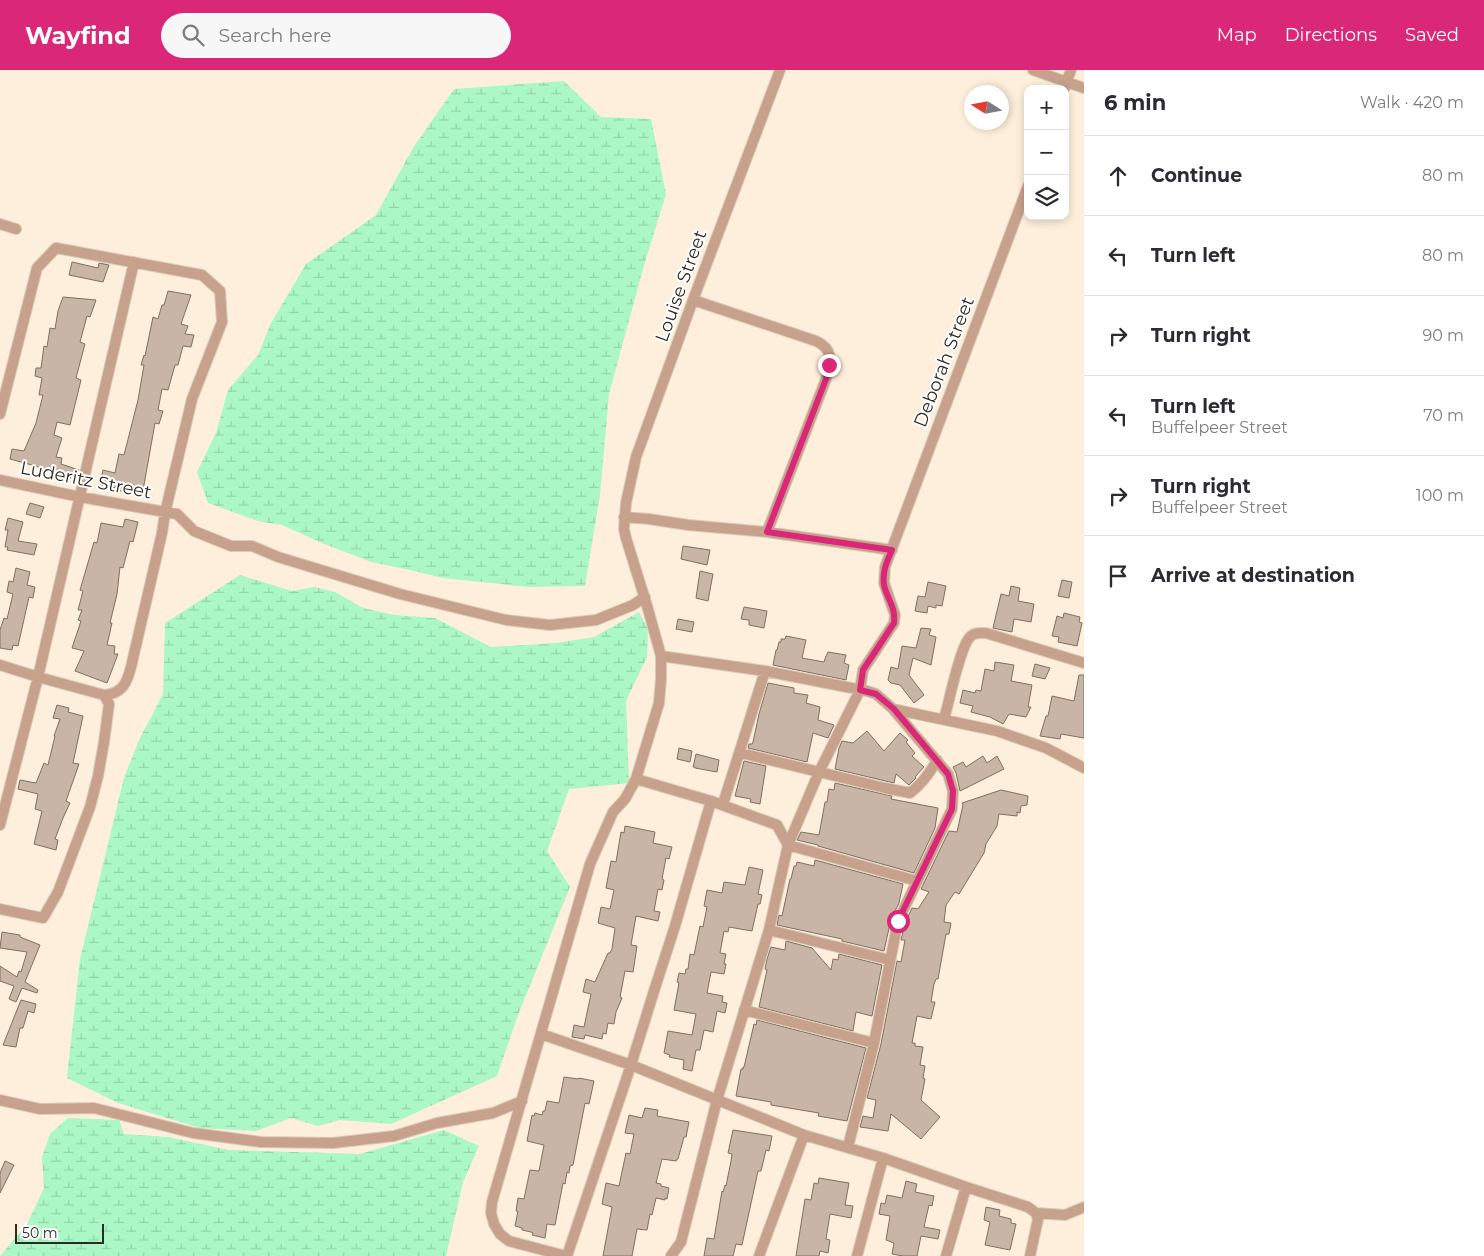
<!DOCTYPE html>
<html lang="en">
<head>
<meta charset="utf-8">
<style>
	:root { --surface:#fff; --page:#f7f7f7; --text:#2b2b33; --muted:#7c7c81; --line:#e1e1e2; --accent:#db2777 }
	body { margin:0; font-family:Montserrat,sans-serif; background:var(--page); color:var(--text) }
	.controls { position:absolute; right:15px; top:15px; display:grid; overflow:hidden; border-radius:10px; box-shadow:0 2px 8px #0003 }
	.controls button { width:45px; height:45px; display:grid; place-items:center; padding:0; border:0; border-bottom:1px solid var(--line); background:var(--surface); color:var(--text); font:25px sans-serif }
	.compass { position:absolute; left:964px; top:15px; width:45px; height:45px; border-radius:50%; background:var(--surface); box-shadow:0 2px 8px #0003; rotate:281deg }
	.scale { position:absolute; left:15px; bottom:12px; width:89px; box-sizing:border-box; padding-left:5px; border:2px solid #2e2922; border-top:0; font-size:14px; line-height:18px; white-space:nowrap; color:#2e2922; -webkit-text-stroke:4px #fff; paint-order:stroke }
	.stop { position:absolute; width:15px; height:15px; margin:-11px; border:4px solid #db2777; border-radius:50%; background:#fff }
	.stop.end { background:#db2777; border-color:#fff; box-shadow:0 1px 5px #0008 }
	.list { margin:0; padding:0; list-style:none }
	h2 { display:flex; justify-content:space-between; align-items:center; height:65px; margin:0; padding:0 20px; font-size:21px }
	h2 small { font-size:16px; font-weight:400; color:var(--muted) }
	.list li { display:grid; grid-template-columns:32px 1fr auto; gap:15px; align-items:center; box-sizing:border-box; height:80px; padding:0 20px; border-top:1px solid var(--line) }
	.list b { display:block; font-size:19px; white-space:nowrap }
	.list p { margin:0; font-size:16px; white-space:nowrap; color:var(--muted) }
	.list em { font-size:16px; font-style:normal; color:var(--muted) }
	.icon { flex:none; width:28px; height:28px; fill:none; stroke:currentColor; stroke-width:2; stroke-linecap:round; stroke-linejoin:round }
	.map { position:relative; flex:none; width:1084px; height:1186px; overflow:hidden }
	header { display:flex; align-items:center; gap:30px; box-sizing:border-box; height:70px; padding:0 25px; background:var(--accent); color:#fff }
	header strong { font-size:24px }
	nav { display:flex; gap:28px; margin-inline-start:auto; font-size:18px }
	.search { width:350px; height:45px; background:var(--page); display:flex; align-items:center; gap:12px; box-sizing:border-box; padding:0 18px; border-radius:28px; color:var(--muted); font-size:19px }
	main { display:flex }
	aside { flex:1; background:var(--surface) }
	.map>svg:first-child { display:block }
	.wetland { fill:url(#wetland-marsh) }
	.building { fill:#c8b5a5; stroke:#806f61 }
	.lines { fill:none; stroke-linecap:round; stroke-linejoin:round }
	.minor-casing { stroke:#d8cbba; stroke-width:12 }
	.minor { stroke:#c7a18b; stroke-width:10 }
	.route { stroke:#db2777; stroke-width:6 }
	.labels { text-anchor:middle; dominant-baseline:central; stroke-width:4; stroke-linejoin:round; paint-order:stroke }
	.street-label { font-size:18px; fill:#2e2922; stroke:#fff }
</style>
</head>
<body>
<header>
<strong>Wayfind</strong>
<div class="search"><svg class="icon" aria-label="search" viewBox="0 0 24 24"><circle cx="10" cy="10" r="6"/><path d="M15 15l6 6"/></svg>Search here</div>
<nav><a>Map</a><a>Directions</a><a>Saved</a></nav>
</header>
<main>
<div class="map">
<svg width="1084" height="1186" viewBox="0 0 1084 1186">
	<defs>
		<pattern id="wetland-marsh" width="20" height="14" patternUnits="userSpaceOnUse" patternTransform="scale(1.25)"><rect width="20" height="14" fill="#abf7c6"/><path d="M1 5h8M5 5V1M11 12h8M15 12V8" fill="none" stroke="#93d4aa"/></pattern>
	</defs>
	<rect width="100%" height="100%" fill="#fdefdb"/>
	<path class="wetland" d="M564 11 601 47 651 49 666 124 643 199 609 324 600 425 585 516 528 517 443 508 410 500 371 492 322 473 282 455 258 451 208 433 197 402 216 363 228 320 258 285 271 253 306 194 376 145 413 78 454 19Z
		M240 505 292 521 314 517 335 522 363 538 394 545 435 548 491 577 557 573 594 567 639 542 648 559 647 587 626 631 629 713 569 719 547 781 570 817 518 945 497 1006 391 1054 340 1050 318 1056 291 1048 256 1061 200 1058 118 1033 67 1008 80 889 124 708 139 670 163 624 165 553Z
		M68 1048 119 1050 124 1064 168 1067 229 1080 360 1084 444 1060 479 1076 463 1112 446 1186H0L27 1154 44 1118 42 1087 50 1064Z"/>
	<path class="building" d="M72 192 98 198 99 193 109 195 103 212 69 205Z
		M168 221 191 225 181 254 188 256 185 264 194 265 191 277 183 276 178 295H175L168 320 162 319 158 340 163 341 159 354 155 353 142 426 117 420V418L100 415 103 400 115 403 119 384 124 385 138 330 144 295H141L144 285 145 286 153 247 158 249 162 235H164Z
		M63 227 96 230 90 247 87 246 80 272 85 274 76 308 81 310 70 355 57 352 54 365 62 368 56 387 62 388 61 394 79 400 78 405 71 404 70 409 56 406 58 402 39 400V397L10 389 12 379 24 381 36 353 43 325H39L42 308 35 306 36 298H41L44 276 47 277 50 258 55 259 58 241Z
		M30 433 44 437 40 448 26 444Z
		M8 448 23 452 18 471 37 474 34 485 7 480 8 477H5L8 460H5Z
		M125 449 138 452 133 472 130 471 123 498 120 497 117 524 110 553H112L107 575 115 576 114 584H118L107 613 75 601 84 581 72 578 81 551 78 550 82 540H78L83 521 80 520 94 472 97 473 101 453 123 457Z
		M683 476 710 480 707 495 681 489Z
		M16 498 30 502 27 515 35 517 33 528 29 527 18 576 13 575 12 580 0 578V560L4 548 7 549 13 524 7 522 9 511 13 512Z
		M700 501 713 504 708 531 696 528Z
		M1062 510 1072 512 1069 528 1058 526Z
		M928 512 946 516 942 536 936 535V538L928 536 927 543 915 541 918 526 925 527Z
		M1011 516 1020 518 1018 531 1034 534 1031 552 1014 549 1012 562 993 558 1001 524 1009 526Z
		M744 537 767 541 764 558 749 555V550L741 549Z
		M1064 543 1080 547 1079 552 1082 553 1077 576 1058 572 1059 567 1052 566 1057 546 1063 548Z
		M678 549 694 552 692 562 676 559Z
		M921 558 931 559 929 565 936 567 931 595 913 588 909 605 924 625 914 633 900 615 891 613 888 610 891 597 898 599 902 576 916 578Z
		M786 566 806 570 802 588 824 592 826 586 828 582 846 585 844 593 849 595 846 610 773 595 776 580H777L779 572H781V569H785Z
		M995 592 1014 595 1011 611 1032 615 1028 637H1031L1026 647 1009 644 1003 654 990 647 971 642 973 636 960 633 963 620 975 623 976 620 981 621 985 599 994 601Z
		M1035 594 1050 598 1045 609 1032 606Z
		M1079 605H1084V668L1061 664 1060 669 1040 666 1046 646H1048L1052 626 1074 631Z
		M768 613 794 618V623L808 625 806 633 820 637 818 650 834 655 828 668 813 663 807 692 748 678 749 674H752L753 672 759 644Z
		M57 635 69 638 68 642 83 646 73 693 79 694 66 731 70 733 63 748 55 769 58 770 56 780 34 774 42 741 35 739 38 724 18 719 20 710 36 713 44 693 48 695 55 666H54L60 649 53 648Z
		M867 661 884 681 900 663 908 670 906 672 915 683 912 686 924 697 915 707 916 708 909 715 896 704 894 713 835 699 839 678 842 671 853 673Z
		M679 678 692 681 690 692 677 689Z
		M696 684 719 690 717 702 695 698V697H693Z
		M983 686 987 693 997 686 1004 699 960 721 956 703 953 697 963 692 966 697Z
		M744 691 766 696 760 734 750 732 751 729 735 726Z
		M835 713 892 726 891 729 938 738 935 758 914 803 818 776V775L797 770 801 762 819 765 825 732H827L829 719 834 720Z
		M1001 720 1028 726 1027 735 1021 736 1020 743 1017 742V746L999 744 997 756 986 774 984 783 959 824 955 822 946 835 944 852 951 853 949 864H946L938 909H936L934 914 931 932H935L931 949 917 946 912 973H915V976L923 977 920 995 925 996 923 1008 925 1009 921 1030 940 1047 921 1069 891 1044 888 1061 860 1057 863 1046 873 1048 876 1030 867 1028 881 974 897 891 901 892 905 870H901L905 853 912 838 918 839 929 822 921 819 949 761 957 762 963 735 962 733Z
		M625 756 655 762 653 773 672 777 669 789 666 788 662 809 664 810 662 820 658 819 654 841 660 842 658 851 636 846 631 875 637 876 633 902 625 901 620 927 622 928 616 942 614 954 608 953 606 964 603 963 602 969 585 965 584 969 572 967 574 955 584 957 591 924 583 922 586 909 595 912 608 883H610L612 879 615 858 598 853 601 837 610 839 614 820 606 818 611 791 616 792 621 762 624 763Z
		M815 790 903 814 899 833 891 849 884 881 842 871V869L777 855 779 845 782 846 790 809H791L794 796H796L797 792 814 796Z
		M749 797 763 800 758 824 762 825 760 834H758L752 861 729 857 728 862 724 861 720 883 726 884 724 894H726L724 904 711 902 707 923 723 926 722 932 727 933 725 943 717 941 713 962 704 960 700 980H696L692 1001 683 999 684 990 669 987 670 985 664 983 668 961 692 965 696 944 674 940 679 913 677 912 679 903 685 904 686 899H688L690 884 694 885 700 856 703 857 707 837 704 836 707 820 722 823 724 812 745 815Z
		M2 862 20 865V867L40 875 25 912 38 920 37 923 22 918 16 932 9 929 14 916 0 911V896L17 907 19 901 21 902 27 882 0 878Z
		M786 871 812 878 831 900 833 889 838 890 839 884 882 895 872 946 856 942 853 961 759 937 767 900 765 899 767 889 771 877 785 880Z
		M21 930 36 934 34 943 28 941 23 958H20L16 977 3 975Z
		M757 950 866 978 847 1051 818 1046 819 1043 771 1035V1032L736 1026 741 999H743V997H744L754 954 756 955Z
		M564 1007 578 1009 579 1008 594 1011 589 1034 585 1033 573 1095 570 1096 569 1103 567 1102 565 1114 563 1113 555 1155 547 1154 545 1168 532 1165 533 1163 531 1162 522 1160V1158L515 1156 518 1141H516L518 1128 524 1129 530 1100 539 1101 544 1075 527 1071 532 1045 534 1046 535 1043 542 1045 543 1041H545L547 1031 559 1033Z
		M645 1038 658 1040 657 1046 689 1052 686 1067H684L678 1089H677L676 1091 662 1089 656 1113 661 1114V1116L669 1118 667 1129 665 1128V1130L656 1128 652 1145 650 1144 647 1160 637 1159 632 1186H603L612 1137 602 1134 606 1113 619 1116 626 1083 630 1084 634 1064 625 1063 629 1045 642 1048Z
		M733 1060 772 1066 769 1081 766 1080 761 1101H758L742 1175 736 1174 733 1186H704L707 1168 714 1169 722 1121 723 1122 725 1115 726 1116 731 1091 732 1084 728 1083Z
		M5 1091 14 1095 0 1123V1103Z
		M819 1108 849 1113 845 1135 853 1136 851 1148 830 1144 826 1169 830 1170 828 1183 820 1181 819 1186H796L805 1129 811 1130 814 1113 818 1114Z
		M906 1111 917 1114 915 1122 934 1126 932 1136 929 1135 924 1157 940 1160 938 1169 921 1166 917 1186H903L892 1184 894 1173 886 1170 890 1146 879 1144 881 1133 885 1134 887 1125 902 1128Z
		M986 1137 1000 1140 999 1146 1011 1149V1153L1016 1154 1010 1180 985 1175 990 1152 984 1150Z"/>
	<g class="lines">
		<defs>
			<path id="minor" d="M1033 0 1084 18
				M1064 19 1071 0
				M0 154 16 159
				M693 230 816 271C835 280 830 292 826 309L767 462
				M0 344 37 198 56 178 202 205 220 221 222 252 192 329 165 443 162 463 131 597C127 613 122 624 104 625L38 607 0 595
				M0 410 80 427 177 444 194 461 231 476H252L278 487 400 524 506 550 550 555 596 550 633 535 645 527
				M624 447 649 449 688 455 767 462 892 480
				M661 586 765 601 867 621 876 624 893 639 948 704 953 721 952 739 898 851 874 973 848 1077
				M893 639 997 661 1046 678 1084 698
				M944 649C949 633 960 575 971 566 975 562 981 563 986 563L1084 593
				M741 683 885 718 910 723C922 714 930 703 937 690
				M711 731 777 755 788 775 917 811
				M723 734 765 601
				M0 755 38 607 134 192
				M0 839 43 848 58 822 90 737 98 706 104 672 109 634 104 625
				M769 860 890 890
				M744 940 874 973
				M541 964 631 995 804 1065 883 1088 966 1117 1028 1137 1036 1143 1038 1149 1030 1186
				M0 1030 40 1039 94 1038 193 1063 261 1072 333 1073 394 1066 437 1053 493 1043 522 1031
				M1036 1143 1065 1145 1084 1137
				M566 1186 509 1171 500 1164 494 1154 491 1143 492 1132 590 794 613 742 625 729 636 709
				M567 1186 631 995 654 921 675 856 711 731 636 709 659 633 661 609V586L648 539 626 468 624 459 626 433 636 387 693 230 780 0
				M671 1186 681 1172 717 1030 769 860 788 775 819 702 860 620 863 600 894 553 895 545 884 513 885 497 1028 116
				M759 1186 804 1065
				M857 1186 883 1088
				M946 1186 966 1117"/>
		</defs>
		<use href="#minor" class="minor-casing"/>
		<use href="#minor" class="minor"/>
	</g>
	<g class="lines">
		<path class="route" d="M829 295 826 309 767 462 892 480C887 491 882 502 884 515 887 529 896 537 894 553L863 600 860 620 876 624 894 639 948 704 953 721 952 739 898 851"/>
	</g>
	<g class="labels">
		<g class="street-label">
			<text transform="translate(681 216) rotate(-70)">Louise Street</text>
			<text transform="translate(944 292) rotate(-69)">Deborah Street</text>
			<text transform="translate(86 410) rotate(11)">Luderitz Street</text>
		</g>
	</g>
</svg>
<div class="controls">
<button>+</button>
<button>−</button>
<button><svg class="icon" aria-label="layers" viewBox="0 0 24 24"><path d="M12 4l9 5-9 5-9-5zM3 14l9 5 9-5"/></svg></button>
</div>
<svg class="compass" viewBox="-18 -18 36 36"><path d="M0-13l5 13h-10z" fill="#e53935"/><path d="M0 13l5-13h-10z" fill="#7c7c81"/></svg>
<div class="scale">50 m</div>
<div class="stop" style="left:898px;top:851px"></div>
<div class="stop end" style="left:829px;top:295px"></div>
</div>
<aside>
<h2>6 min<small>Walk · 420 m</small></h2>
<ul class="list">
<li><svg class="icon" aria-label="ahead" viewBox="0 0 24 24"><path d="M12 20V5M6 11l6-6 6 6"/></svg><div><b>Continue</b></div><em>80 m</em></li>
<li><svg class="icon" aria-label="left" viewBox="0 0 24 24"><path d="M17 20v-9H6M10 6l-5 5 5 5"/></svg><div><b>Turn left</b></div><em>80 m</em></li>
<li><svg class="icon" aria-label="right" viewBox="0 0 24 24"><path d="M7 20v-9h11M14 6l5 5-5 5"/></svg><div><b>Turn right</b></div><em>90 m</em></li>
<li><svg class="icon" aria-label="left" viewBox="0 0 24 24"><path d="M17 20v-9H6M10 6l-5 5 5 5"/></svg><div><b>Turn left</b><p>Buffelpeer Street</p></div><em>70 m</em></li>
<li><svg class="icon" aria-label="right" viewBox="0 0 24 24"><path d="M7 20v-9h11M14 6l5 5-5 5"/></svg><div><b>Turn right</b><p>Buffelpeer Street</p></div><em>100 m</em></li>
<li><svg class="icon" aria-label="arrive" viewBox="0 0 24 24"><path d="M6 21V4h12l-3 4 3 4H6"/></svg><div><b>Arrive at destination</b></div></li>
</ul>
</aside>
</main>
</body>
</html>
